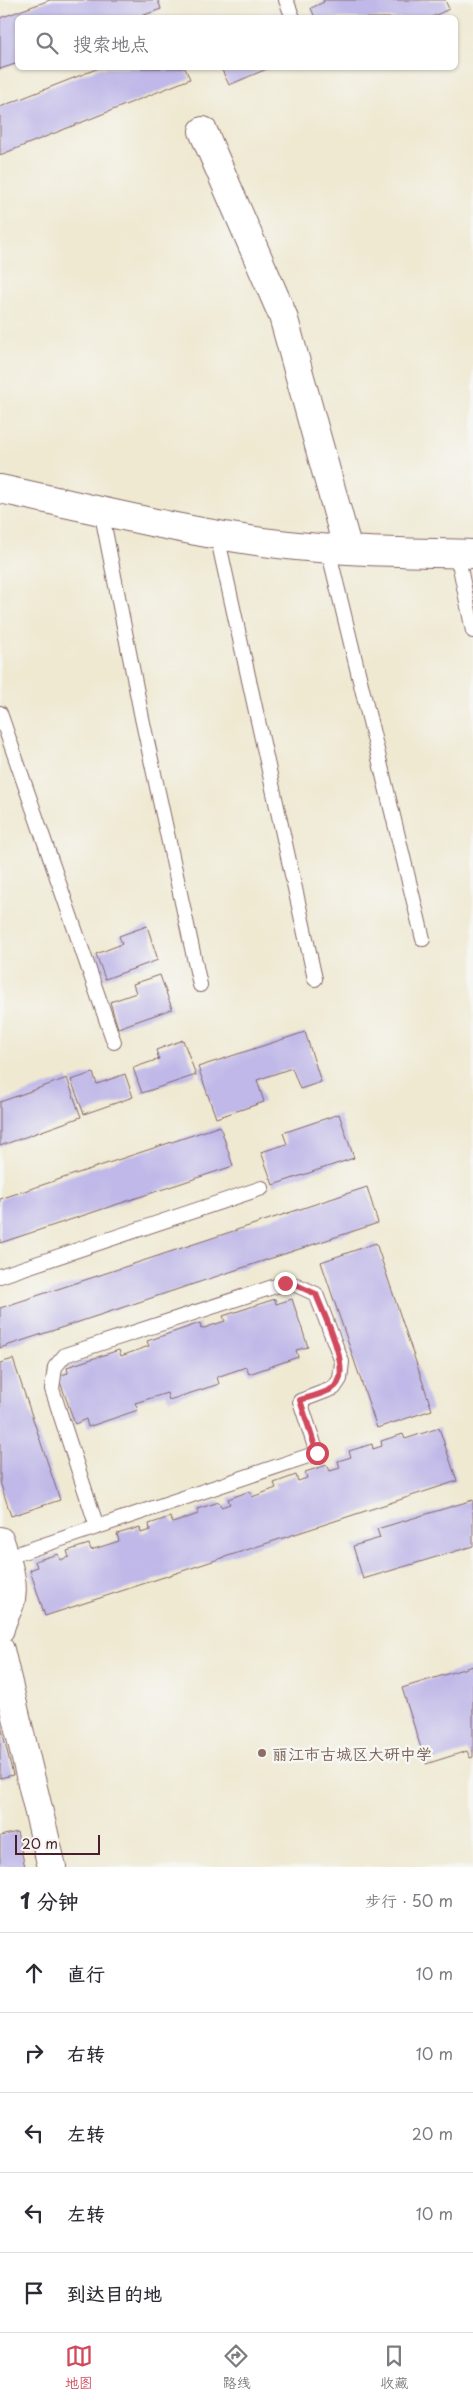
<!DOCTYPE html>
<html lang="zh">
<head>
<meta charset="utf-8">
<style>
	:root { --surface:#fff; --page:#f2f2f3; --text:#2b2b33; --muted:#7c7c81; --line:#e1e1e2; --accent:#d1495b }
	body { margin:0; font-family:"Playpen Sans","LXGW WenKai TC",sans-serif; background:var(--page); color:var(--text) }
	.scale { position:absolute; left:15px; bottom:12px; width:85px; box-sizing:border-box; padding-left:5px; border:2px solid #4a1f2b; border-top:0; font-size:14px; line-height:18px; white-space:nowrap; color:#4a1f2b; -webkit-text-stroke:4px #f6f6f2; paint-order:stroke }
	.stop { position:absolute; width:15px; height:15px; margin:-11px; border:4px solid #d1495b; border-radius:50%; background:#fff }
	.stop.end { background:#d1495b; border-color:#fff; box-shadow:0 1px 5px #0008 }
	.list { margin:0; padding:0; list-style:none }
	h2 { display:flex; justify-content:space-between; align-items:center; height:65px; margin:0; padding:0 20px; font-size:21px }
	h2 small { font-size:16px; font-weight:400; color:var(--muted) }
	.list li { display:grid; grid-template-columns:32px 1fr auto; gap:15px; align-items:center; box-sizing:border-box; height:80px; padding:0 20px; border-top:1px solid var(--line) }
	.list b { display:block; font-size:19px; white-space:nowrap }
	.list em { font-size:16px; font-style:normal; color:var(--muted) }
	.icon { flex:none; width:28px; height:28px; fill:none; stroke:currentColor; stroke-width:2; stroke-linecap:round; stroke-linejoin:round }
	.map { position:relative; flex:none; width:473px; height:1867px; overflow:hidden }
	.search { position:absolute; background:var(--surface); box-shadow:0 1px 4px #0004; left:15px; right:15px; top:15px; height:55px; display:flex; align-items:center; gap:12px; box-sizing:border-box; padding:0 18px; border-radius:8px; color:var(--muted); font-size:19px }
	.sheet { height:465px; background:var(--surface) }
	nav { display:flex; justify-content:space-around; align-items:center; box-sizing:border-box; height:70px; border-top:1px solid var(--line); background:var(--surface); font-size:14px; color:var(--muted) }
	nav a { display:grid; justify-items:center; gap:2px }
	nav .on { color:var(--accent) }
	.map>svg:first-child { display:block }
	.building { fill:#bfb8e8 }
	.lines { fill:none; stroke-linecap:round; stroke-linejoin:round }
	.service-casing { stroke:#846665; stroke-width:16 }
	.minor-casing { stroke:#846665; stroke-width:30 }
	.service { stroke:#fff; stroke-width:14 }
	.minor { stroke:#fff; stroke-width:28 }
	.route { stroke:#d1495b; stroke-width:6 }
	.education-dot { fill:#8d6e63; stroke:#f6f6f2; stroke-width:2 }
	.labels { text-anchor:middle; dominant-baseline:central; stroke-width:5; stroke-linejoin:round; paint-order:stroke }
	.education-label { font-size:16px; fill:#785e54; stroke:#f6f6f2; text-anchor:start }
</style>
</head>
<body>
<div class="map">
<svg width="473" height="1867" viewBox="0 0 473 1867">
	<rect width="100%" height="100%" fill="#f6f6f2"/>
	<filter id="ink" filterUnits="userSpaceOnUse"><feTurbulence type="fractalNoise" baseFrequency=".02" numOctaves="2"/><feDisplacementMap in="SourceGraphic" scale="10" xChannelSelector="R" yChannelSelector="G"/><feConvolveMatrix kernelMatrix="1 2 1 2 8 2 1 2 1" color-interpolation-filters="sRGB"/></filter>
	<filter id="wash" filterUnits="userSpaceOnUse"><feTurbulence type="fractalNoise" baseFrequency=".0096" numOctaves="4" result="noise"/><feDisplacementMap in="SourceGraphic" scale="20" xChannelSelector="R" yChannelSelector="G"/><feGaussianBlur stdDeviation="1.12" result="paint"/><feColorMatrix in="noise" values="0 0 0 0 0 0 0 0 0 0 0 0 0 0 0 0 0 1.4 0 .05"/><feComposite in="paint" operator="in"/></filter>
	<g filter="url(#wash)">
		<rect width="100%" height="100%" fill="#efe9d2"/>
		<g id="blocks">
			<path class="building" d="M50 0H158L161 9 136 18H18V63L0 69V18Z
				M323 0H445L449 9 430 18H315L311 8 324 2Z
				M99 68H185L190 79 0 155V107Z
				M221 68H269L229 85Z
				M147 926 158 960 105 979 96 954 122 944 119 936Z
				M160 975 172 1009 118 1028 110 1002 136 993 133 984Z
				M305 1032 321 1082 300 1089 292 1068 257 1080 264 1102 216 1118 198 1067Z
				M183 1040 196 1075 142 1093 133 1068 159 1059 156 1050Z
				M93 1073 97 1084 125 1074 133 1097 84 1114 71 1080Z
				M67 1078 81 1117 0 1146V1102Z
				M339 1114 354 1158 273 1185 261 1152 287 1144 283 1133Z
				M220 1126 233 1166 0 1243V1199Z
				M367 1187 378 1223 0 1348V1308Z
				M376 1243 432 1410 377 1428 321 1262Z
				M275 1299 276 1304 292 1299 308 1347 296 1350 298 1357 249 1374 246 1367 217 1377 219 1384 169 1400 167 1393 135 1403 138 1410 88 1427 86 1419 75 1424 58 1376 68 1373 67 1367 119 1350 121 1356 149 1346 147 1341 200 1323 201 1329 225 1321 223 1316Z
				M13 1359 60 1500 11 1516 0 1482V1363Z
				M439 1428 457 1481 45 1616 30 1570 37 1567 35 1561 58 1554 60 1560 69 1557 67 1551 89 1544 91 1550 119 1541 117 1534 140 1527 141 1533 150 1530 149 1524 170 1517 173 1523 198 1514 197 1509 219 1502 221 1507 230 1504 228 1499 250 1491 252 1497 276 1488 274 1483 296 1475 298 1481 307 1478 305 1472 327 1465 330 1471 340 1468 338 1461 351 1457 349 1451 372 1444 373 1449 382 1446 381 1441 403 1434 405 1439Z
				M473 1500V1546L363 1579 353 1546 380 1538 377 1529Z
				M473 1666V1757L470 1758 467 1751 426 1764 402 1688Z
				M0 1722 13 1775 0 1778Z
				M17 1832 25 1867H0V1836Z"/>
		</g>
	</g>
	<g filter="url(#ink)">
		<use href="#blocks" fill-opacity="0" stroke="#846665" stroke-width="1"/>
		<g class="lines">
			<defs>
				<path id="service" d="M286 0 293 18
					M101 510 142 718 200 985
					M217 535 315 979
					M328 549 423 939
					M457 553 473 631
					M0 713 114 1042
					M0 1276 262 1188
					M5 1558 317 1453 300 1401 334 1388 340 1379 342 1362 316 1294 296 1285 285 1283 65 1355 55 1367 52 1389 97 1527"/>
				<path id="minor" d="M203 131 283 316 348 550
					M0 489C92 508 186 533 279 544 344 552 408 552 473 554
					M0 1541C6 1560 16 1583 10 1603 7 1612 2 1619 0 1629
					M0 1650 52 1867"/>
			</defs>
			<use href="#service" class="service-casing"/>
			<use href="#minor" class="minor-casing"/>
			<use href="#service" class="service"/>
			<use href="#minor" class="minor"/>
		</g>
	</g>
	<g class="lines" filter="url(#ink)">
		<path class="route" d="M285 1283 296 1285 316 1294C323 1314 355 1374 333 1388 324 1394 310 1397 300 1400L317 1453"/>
	</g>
	<circle class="education-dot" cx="262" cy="1753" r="5"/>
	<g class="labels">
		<g class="education-label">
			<text x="272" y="1753">丽江市古城区大研中学</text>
		</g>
	</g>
</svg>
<div class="scale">20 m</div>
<div class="stop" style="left:317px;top:1453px"></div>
<div class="stop end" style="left:285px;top:1283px"></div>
<div class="search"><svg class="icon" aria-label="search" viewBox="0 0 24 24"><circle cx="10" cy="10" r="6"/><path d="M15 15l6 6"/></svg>搜索地点</div>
</div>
<section class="sheet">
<h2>1 分钟<small>步行 · 50 m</small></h2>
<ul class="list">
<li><svg class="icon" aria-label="ahead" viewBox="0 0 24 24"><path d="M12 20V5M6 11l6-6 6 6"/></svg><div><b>直行</b></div><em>10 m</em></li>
<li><svg class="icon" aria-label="right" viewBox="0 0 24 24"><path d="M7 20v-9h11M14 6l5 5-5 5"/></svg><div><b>右转</b></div><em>10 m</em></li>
<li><svg class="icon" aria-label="left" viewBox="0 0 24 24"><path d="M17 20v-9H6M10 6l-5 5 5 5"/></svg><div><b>左转</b></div><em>20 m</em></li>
<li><svg class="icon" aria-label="left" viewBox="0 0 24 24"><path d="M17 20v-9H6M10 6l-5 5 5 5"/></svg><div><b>左转</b></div><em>10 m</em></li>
<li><svg class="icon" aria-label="arrive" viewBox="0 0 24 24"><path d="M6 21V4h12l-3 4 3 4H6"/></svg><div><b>到达目的地</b></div></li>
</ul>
</section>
<nav>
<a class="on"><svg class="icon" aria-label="map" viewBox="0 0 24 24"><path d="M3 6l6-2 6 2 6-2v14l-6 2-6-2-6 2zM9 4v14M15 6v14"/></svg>地图</a>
<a><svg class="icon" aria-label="directions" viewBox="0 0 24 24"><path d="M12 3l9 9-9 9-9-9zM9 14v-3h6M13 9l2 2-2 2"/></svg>路线</a>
<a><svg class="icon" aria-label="saved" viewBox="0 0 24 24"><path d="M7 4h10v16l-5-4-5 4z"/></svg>收藏</a>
</nav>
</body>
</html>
